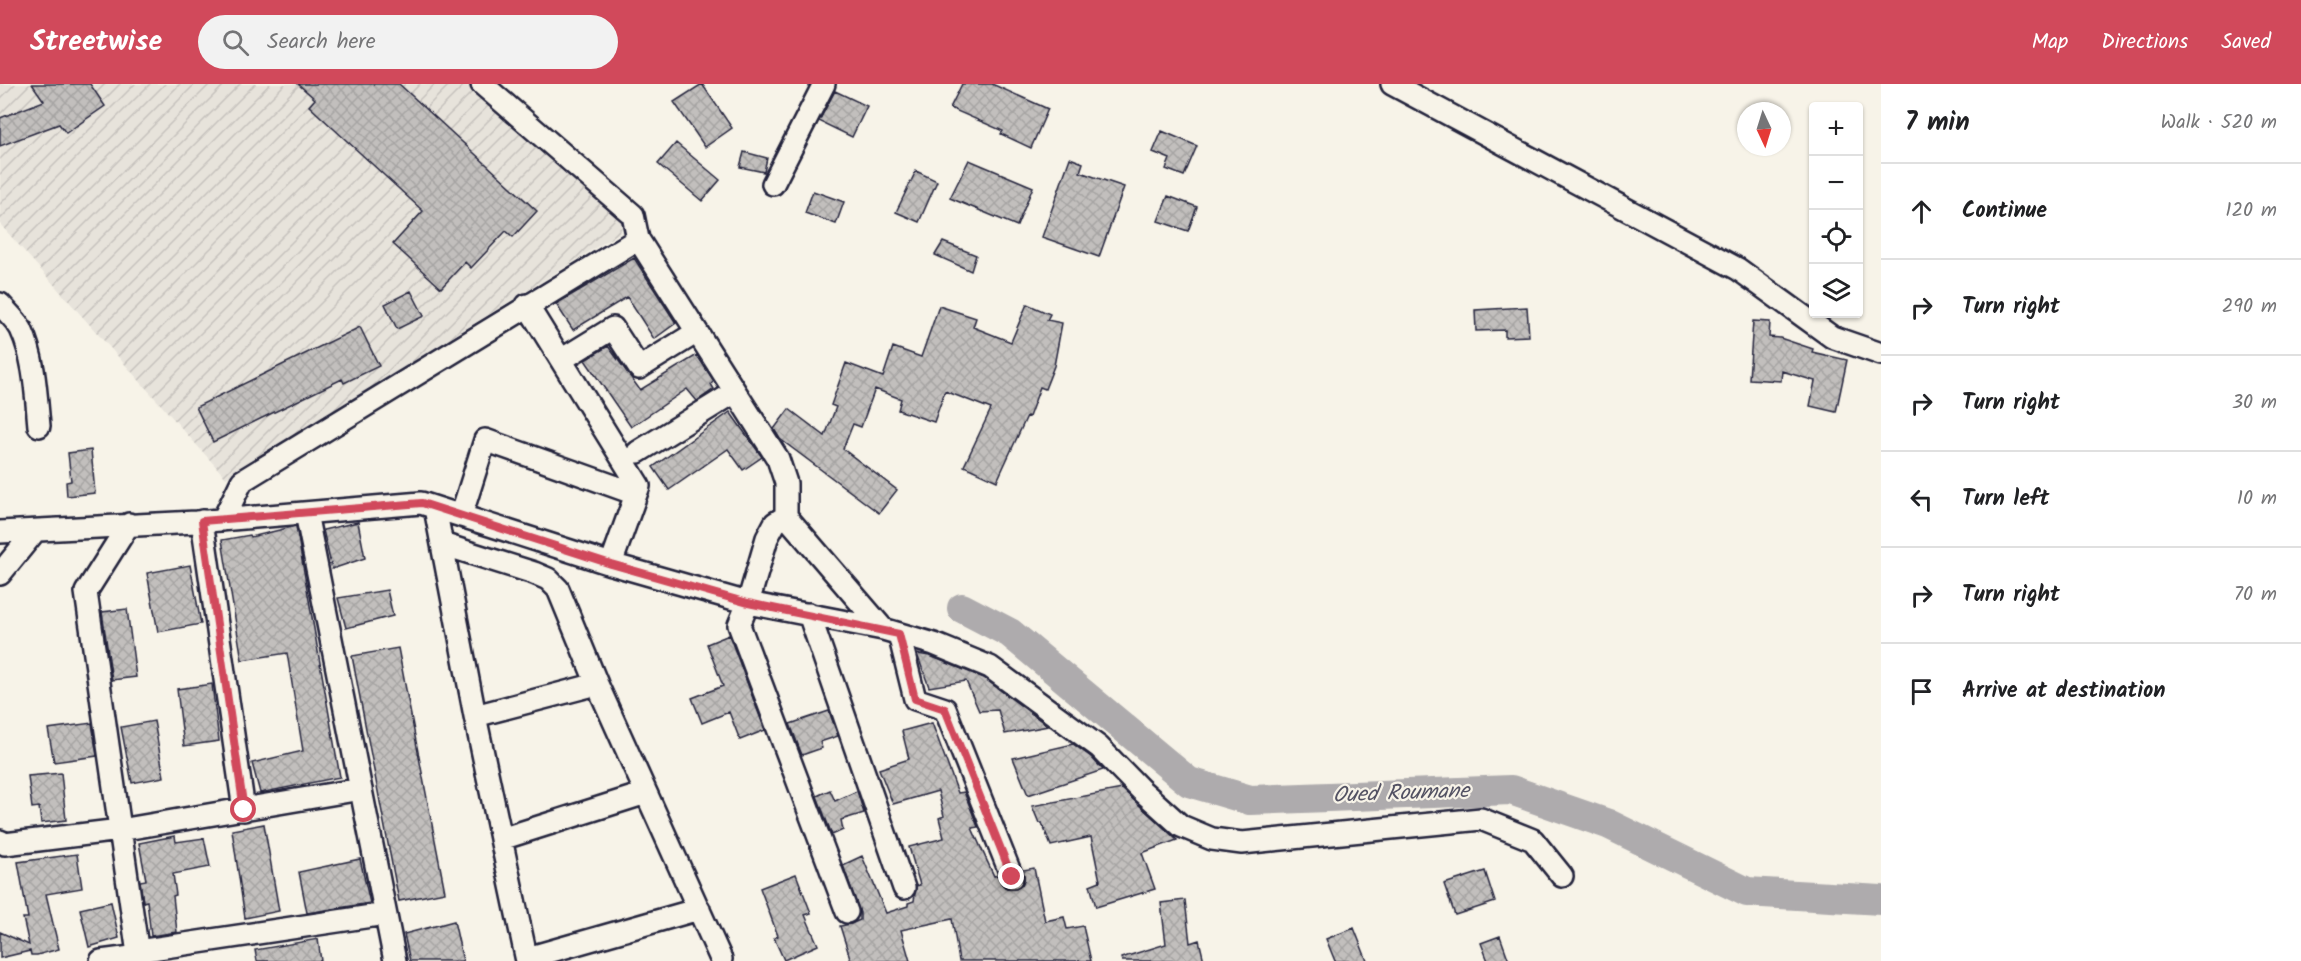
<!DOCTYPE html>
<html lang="en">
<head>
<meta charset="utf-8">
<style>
	:root { --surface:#fff; --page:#f2f2f2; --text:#202124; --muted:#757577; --line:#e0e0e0; --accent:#d1495b }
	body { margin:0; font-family:Kalam,sans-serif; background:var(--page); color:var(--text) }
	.controls { position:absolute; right:18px; top:18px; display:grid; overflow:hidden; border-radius:6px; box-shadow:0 2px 4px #0004 }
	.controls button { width:54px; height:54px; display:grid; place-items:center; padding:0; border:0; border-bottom:2px solid var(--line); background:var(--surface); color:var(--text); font:30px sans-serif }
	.compass { position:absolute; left:1737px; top:18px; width:54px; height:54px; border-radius:50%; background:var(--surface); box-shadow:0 2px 4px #0004; rotate:176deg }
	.stop { position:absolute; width:18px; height:18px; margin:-14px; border:4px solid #d1495b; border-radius:50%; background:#fff }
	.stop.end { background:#d1495b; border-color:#fff; box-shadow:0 2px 6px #0008 }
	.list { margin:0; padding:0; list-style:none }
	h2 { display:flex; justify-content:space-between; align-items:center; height:78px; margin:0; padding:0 24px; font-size:26px }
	h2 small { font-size:20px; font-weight:400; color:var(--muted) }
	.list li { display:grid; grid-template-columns:39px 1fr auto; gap:18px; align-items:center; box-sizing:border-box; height:96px; padding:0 24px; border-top:2px solid var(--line) }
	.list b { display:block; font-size:22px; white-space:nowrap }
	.list em { font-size:20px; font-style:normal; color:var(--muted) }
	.icon { flex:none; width:33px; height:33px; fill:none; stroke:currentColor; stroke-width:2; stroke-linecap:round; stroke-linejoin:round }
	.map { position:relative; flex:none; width:1881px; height:877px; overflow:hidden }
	header { display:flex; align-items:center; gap:36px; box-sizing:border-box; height:84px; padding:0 30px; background:var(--accent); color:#fff }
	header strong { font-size:28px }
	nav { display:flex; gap:33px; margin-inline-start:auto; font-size:21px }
	.search { width:420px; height:54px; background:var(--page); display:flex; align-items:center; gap:15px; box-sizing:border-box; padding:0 21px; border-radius:33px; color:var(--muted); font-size:22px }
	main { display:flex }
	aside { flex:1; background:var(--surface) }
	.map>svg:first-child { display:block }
	.industrial { fill:url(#industrial-furrows) }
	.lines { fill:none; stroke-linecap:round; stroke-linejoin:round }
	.river { stroke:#aeabad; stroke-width:30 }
	.building { fill:url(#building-cross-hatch); stroke:#22223b; stroke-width:1.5 }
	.minor-casing { stroke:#22223b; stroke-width:26 }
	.minor { stroke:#f7f3e8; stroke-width:21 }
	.route { stroke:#d1495b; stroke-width:8 }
	.labels { text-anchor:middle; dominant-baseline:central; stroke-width:4.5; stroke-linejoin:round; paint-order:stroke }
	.water-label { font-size:22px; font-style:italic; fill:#535263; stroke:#f7f3e8 }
</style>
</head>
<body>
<header>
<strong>Streetwise</strong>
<div class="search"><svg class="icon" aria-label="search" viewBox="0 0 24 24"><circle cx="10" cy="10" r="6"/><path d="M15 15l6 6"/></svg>Search here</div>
<nav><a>Map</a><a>Directions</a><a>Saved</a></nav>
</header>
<main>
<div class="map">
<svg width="1881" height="877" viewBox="0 0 1881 877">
	<defs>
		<pattern id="industrial-furrows" width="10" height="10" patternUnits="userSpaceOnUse" patternTransform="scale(1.5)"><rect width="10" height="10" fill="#e7e3db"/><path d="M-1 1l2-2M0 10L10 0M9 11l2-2" fill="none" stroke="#c6c2bd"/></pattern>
		<pattern id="building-cross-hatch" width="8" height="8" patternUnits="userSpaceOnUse" patternTransform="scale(1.5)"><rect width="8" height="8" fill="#c2bfbd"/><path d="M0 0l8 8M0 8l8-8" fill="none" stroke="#a6a4a3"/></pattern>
	</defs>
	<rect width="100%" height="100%" fill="#f7f3e8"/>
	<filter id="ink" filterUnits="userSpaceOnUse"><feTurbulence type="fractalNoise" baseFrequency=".0167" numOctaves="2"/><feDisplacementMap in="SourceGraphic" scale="12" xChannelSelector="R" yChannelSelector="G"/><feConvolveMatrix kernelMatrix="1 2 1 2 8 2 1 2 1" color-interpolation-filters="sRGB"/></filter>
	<g filter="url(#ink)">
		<path class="industrial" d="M0 0H468L622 136 621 148 226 394 0 140Z"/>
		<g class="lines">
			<path class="river" d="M962 524 1010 549 1189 698 1250 716 1511 706 1608 740 1747 808 1881 816"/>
		</g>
		<path class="building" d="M32 0H90L105 22 66 49 59 40 0 62V34L44 17Z
			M298 0H399L537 127 513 153 506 147 471 184 465 178 441 204 393 160 423 127 309 22 315 15Z
			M702 0 732 44 705 63 674 18Z
			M962 0H992L1048 25 1031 64 1001 50 1003 47 950 24Z
			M835 7 867 22 852 53 819 37Z
			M1162 47 1197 62 1184 92 1166 85 1170 75 1153 68Z
			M676 59 720 96 702 117 658 80Z
			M744 68 767 74 764 88 740 83Z
			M1070 74 1083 79 1080 88 1124 103 1099 173 1042 153Z
			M969 76 1033 103 1017 142 950 114Z
			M916 87 937 97 919 138 896 128Z
			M813 107 844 118 836 140 805 129Z
			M1168 112 1197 123 1188 147 1158 137Z
			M943 158 976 171 971 187 935 171Z
			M634 174 676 239 654 255 627 213 573 246 556 220Z
			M411 207 424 232 397 245 385 220Z
			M1027 220 1050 230 1047 236 1062 239 1054 282 1045 305 1040 303 1029 333 1027 332 997 397 964 382 991 325 945 307 934 338 898 326 901 315 875 305 861 343 853 340 843 365 897 406 879 429 780 355 774 345 789 325 825 352 836 323 831 321 846 279 883 293 893 263 921 273 939 222 976 234 973 243 1011 258Z
			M1527 223 1529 252 1505 253V246L1476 247 1475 226Z
			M1753 237 1770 238 1769 253 1780 254 1813 265 1812 268 1847 276 1836 328 1810 322 1815 297 1782 287 1781 297 1749 295Z
			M360 243 379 282 344 299 342 295 213 358 196 323Z
			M608 262 640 306 697 271 714 297 711 300 714 305 697 317 687 305 631 343 585 276Z
			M730 328 762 373 743 386 728 365 669 406 653 383Z
			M91 366 95 409 67 412 66 398 71 397 68 369Z
			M358 438 365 474 332 485 323 446Z
			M296 442 340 693 260 709 252 679 303 667 287 569 242 576 222 456 250 451 251 453Z
			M190 481 201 540 158 548 147 489Z
			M387 506 393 532 346 544 338 514Z
			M127 525 136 593 112 596 102 528Z
			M729 551 765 646 740 656 729 628 702 639 692 614 723 602 707 560Z
			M398 564 445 808 399 817 352 572Z
			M917 570 930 572 984 594 1048 642 1005 650 998 626 979 627 966 597 929 603Z
			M212 600 219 657 184 662 177 605Z
			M829 627 838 652 820 658 822 664 802 671 790 640Z
			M154 637 164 693 132 699 121 643Z
			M92 639 97 672 54 678 48 645Z
			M932 639 958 709 964 708 978 743 972 744 994 792 998 791 1005 803 1016 805 1022 801 1024 795 1023 786 1034 784 1045 837 1064 833 1067 845 1083 842 1091 877H959L952 835 901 846 910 877H851L840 842 851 840 860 836V829L843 781 862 772 886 829 908 822V819L914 817 916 802 920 801 909 763 944 754 939 734 944 732 938 707 893 720 879 685 909 675 902 647Z
			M1073 660 1091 673 1103 686 1028 711 1013 674Z
			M61 689 66 736 41 739 39 723 32 724 28 692Z
			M1122 705 1177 756 1142 769 1155 805 1096 823 1090 801 1100 797 1091 753 1051 762 1042 739H1039L1032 722Z
			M830 706 835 717 857 707 864 729 841 736 843 746 832 751 817 712Z
			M264 740 279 827 245 834 232 746Z
			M175 752 176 758 204 754 210 783 173 790 176 811 173 812 177 848 151 852 147 817 143 818 140 797 146 796 139 759Z
			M77 770 82 804 46 810 59 865 37 871H31L30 867 0 874V848L29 861 23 834H28L18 778Z
			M360 775 370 819 307 829 299 788Z
			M1485 787 1495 818 1455 831 1444 800Z
			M796 790 811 829 805 831 818 861 784 876 774 854 778 852 760 804Z
			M1185 816 1190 859 1199 856 1204 877H1122L1121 874 1166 860 1161 819Z
			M111 818 119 854 89 863 80 825Z
			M454 837 463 877H410L404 850Z
			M1354 844 1367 877H1335L1326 855Z
			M1500 852 1509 877H1488L1481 859Z
			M318 855 321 877H257L255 866Z"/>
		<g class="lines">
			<defs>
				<path id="minor" d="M482 0 633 131 638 155 778 375 786 399V432L883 545 934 560 990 583 1099 663 1141 706 1181 742 1212 755 1242 759 1481 735 1533 756 1562 792
					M1392 0 1738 185 1832 253 1881 270
					M773 100 824 0
					M0 220C7 228 16 236 21 245 35 275 36 310 39 342
					M527 221 639 402 611 480
					M561 276 613 244 639 284 697 248
					M638 368 735 308
					M435 424 475 632 527 877
					M306 429 395 877
					M461 432 485 356 636 410
					M786 432 775 439 767 454 748 519 739 541 847 828
					M223 436 242 397 638 155
					M202 437 244 726
					M129 440 86 508 139 877
					M0 448 196 438 421 419 611 480 748 519 883 545
					M442 460 534 489 548 495 558 505 597 600 721 875
					M0 490 35 447
					M809 530 904 804
					M899 550 915 615 945 625 1012 793
					M475 632 597 600
					M501 755 646 709
					M0 757 5 760 120 746 361 705
					M138 867 385 830
					M527 874 699 825
					M101 877 139 872"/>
			</defs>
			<use href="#minor" class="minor-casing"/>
			<use href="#minor" class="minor"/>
		</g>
	</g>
	<g class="lines" filter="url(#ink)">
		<path class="route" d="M244 726 202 437 422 419 611 480 748 519 899 550 915 615 945 625 1012 793"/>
	</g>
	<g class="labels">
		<g class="water-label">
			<text transform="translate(1401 710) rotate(-2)">Oued Roumane</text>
		</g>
	</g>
</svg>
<div class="controls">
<button>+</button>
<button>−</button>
<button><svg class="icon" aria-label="locate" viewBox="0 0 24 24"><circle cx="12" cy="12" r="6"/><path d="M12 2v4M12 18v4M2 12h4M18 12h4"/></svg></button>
<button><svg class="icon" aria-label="layers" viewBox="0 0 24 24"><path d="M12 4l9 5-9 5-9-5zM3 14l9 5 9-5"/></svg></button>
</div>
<svg class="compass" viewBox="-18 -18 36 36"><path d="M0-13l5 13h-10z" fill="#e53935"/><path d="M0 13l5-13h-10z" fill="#757577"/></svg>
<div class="stop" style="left:244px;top:726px"></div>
<div class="stop end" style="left:1012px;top:793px"></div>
</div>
<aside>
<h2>7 min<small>Walk · 520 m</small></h2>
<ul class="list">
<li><svg class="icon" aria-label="ahead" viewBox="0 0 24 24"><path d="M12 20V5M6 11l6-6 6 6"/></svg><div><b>Continue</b></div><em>120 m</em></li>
<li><svg class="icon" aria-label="right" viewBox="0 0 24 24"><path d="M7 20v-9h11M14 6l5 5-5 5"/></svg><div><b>Turn right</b></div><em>290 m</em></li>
<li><svg class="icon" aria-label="right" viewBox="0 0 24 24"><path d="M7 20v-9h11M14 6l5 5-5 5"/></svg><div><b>Turn right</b></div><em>30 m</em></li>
<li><svg class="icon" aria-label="left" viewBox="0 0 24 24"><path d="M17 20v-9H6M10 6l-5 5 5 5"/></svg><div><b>Turn left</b></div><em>10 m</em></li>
<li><svg class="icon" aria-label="right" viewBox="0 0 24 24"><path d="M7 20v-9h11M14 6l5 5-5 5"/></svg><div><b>Turn right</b></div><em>70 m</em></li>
<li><svg class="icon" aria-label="arrive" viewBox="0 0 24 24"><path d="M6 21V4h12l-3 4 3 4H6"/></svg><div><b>Arrive at destination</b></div></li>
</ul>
</aside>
</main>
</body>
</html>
